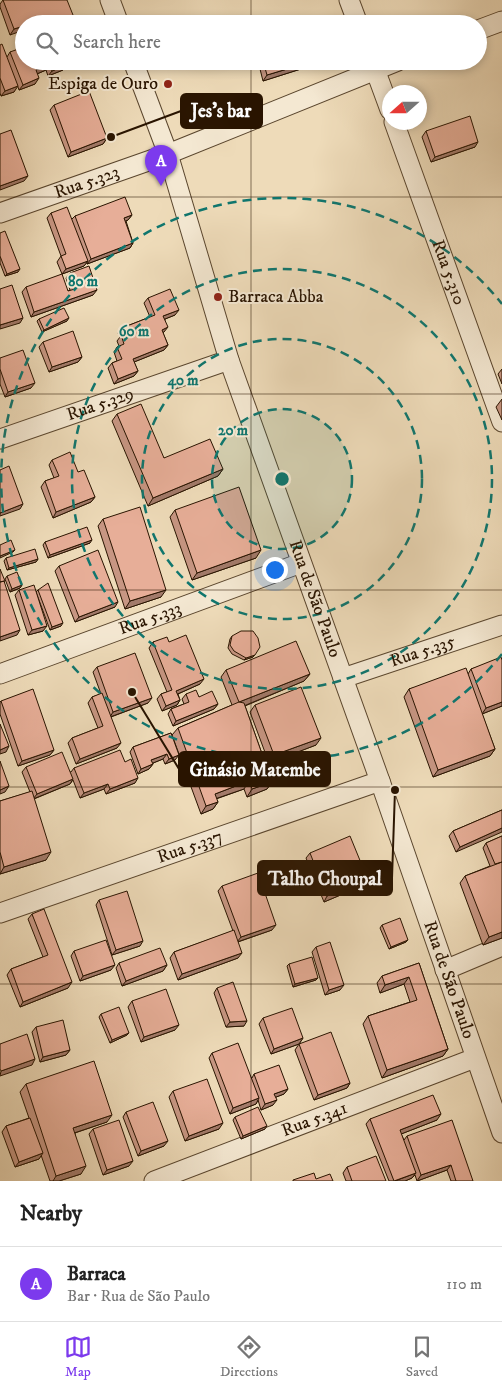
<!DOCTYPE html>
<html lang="en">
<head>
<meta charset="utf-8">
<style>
	:root { --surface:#fff; --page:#f2f2f2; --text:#222; --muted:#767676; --line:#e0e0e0; --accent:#7c3aed }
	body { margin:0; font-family:"IM FELL DW Pica",serif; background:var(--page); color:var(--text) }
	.compass { position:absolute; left:382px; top:85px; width:45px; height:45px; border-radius:50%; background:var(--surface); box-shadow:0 2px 8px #0003; rotate:249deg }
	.you { position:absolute; left:274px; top:569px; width:18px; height:18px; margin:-12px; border:4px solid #fff; border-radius:50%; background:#1a73e8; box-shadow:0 0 0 8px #1a73e833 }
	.badge { display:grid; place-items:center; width:32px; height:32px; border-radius:50%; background:var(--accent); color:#fff; font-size:16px; font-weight:700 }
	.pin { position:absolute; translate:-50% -41px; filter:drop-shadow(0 1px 2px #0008) }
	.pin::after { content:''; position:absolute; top:26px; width:18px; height:15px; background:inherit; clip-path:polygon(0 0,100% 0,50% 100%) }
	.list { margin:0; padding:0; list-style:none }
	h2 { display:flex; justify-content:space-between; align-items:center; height:65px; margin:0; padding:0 20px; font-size:21px }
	h2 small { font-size:16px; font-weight:400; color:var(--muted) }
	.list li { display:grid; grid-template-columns:32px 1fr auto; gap:15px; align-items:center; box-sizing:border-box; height:75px; padding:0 20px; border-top:1px solid var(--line) }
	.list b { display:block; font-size:19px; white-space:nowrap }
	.list p { margin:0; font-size:16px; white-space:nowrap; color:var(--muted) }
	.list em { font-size:16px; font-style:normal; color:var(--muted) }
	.icon { flex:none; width:28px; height:28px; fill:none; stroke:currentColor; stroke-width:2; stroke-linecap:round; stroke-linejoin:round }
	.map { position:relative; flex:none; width:502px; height:1181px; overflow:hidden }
	.search { position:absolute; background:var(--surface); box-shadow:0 2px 8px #0003; left:15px; right:15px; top:15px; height:55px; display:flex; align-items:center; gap:12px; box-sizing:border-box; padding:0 18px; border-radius:28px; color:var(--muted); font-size:19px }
	.sheet { height:140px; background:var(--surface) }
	nav { display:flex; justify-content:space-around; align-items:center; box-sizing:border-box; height:70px; border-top:1px solid var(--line); background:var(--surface); font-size:14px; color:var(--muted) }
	nav a { display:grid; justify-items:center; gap:2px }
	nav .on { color:var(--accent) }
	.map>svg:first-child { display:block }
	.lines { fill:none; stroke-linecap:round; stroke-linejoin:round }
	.minor-casing { stroke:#5a462e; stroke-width:21 }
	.minor { stroke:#f4e8d2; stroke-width:19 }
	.wall { fill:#c79683; stroke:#291400 }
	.shaded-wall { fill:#a27a6a; stroke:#291400 }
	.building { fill:#e7ae98; stroke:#291400 }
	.grid { fill:none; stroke:#291400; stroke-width:1; stroke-opacity:0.55 }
	.ring { fill:none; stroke:#0f766e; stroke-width:2.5; stroke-dasharray:9 6 }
	.poi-dot { fill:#8f2418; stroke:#f4e8d2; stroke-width:2 }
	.labels { text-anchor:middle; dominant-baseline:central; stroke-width:4; stroke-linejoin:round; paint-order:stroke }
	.poi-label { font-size:18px; fill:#291400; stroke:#f4e8d2; text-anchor:end }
	.street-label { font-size:18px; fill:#291400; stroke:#f4e8d2 }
	.centre { fill:#0f766e; stroke:#f4e8d2; stroke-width:2.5 }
	.ring-label { font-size:15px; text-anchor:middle; font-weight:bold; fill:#0f766e; stroke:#f4e8d2; stroke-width:4; stroke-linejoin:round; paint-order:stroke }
	.leader { fill:none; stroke:#291400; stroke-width:2 }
	.callout-dot { fill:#291400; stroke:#f4e8d2; stroke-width:2 }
	.callout { fill:#291400; stroke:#291400; stroke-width:2 }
	.callout-label { font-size:19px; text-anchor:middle; font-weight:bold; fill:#fff }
</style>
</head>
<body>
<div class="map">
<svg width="502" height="1181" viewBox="0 0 502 1181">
	<rect width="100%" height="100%" fill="#eedbb9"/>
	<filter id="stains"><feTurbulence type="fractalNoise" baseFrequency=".004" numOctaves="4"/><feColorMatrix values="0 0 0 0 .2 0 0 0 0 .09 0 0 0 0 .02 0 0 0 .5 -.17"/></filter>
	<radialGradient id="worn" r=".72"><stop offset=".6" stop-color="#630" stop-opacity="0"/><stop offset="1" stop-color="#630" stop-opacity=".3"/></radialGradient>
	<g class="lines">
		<defs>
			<g id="minor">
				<path d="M110 0 119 24"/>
				<path d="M349 0 358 24"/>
				<path d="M478 30 502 21"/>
				<path id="s1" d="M133 61 168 154 229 360 380 781 502 1133"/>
				<path d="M372 61 390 110"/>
				<path id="s2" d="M394 122 502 422"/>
				<path id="s3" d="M0 213 168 154 398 61"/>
				<path id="s4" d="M0 439 229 360"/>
				<path id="s5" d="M0 674 301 563"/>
				<path id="s6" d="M343 678 502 625"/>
				<path id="s7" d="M0 913 380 781"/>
				<path d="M445 970 502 946"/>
				<path id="s8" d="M154 1181 475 1058"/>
			</g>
		</defs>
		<use href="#minor" class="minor-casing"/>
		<use href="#minor" class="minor"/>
	</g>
	<path class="wall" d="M3 0 72 24H43L42 22 39 24H24L10 35 0 7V4Z
		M0 45 7 57 10 52 66 65 63 70 48 76 46 70 37 74 35 84 19 90 17 84 14 92 1 96 0 93Z
		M258 61H326L263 81Z
		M54 105 107 138 103 144 68 157 50 110Z
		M426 131 475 147 431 162 422 137Z
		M51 213 72 219 75 216 132 215 128 220 126 221 133 243 130 248 87 264V262L84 266 62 274 57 262 61 256 47 218Z
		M0 233 18 272 5 276 0 263Z
		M70 273 93 295 31 317 22 292 26 287 68 291 70 290 66 278Z
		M148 298 175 315 165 319 164 332 163 333 168 345 164 350 134 362 138 371 134 376 114 384 108 368 112 363 117 361 114 352 117 347 119 346 117 341 120 337 118 333 122 328 150 317 144 303Z
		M39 319 67 321 42 332 37 321Z
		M43 342 82 357 78 362 49 372 39 347Z
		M0 358 31 388 5 397 0 384Z
		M502 369V384L498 374Z
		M502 399V420L496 407Z
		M117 414 164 458 223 469 218 476 148 506 112 421Z
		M52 460 78 472 95 497 91 502 53 518 41 487 45 481 54 478 49 465Z
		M175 510 256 558 192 580 170 517Z
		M103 519 161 597 125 609 98 526Z
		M45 542 90 543 48 558 43 545Z
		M6 558 38 559 36 562 7 570 4 561Z
		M59 566 115 607 75 622 55 571Z
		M7 576 22 585 20 588 10 592 5 579Z
		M19 590 43 631 28 635 15 595Z
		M38 590 61 626 50 630 36 592Z
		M232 636 253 657 244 660 232 654 228 648 230 639Z
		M153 642H169L200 684 178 694 180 700 177 705 162 711 157 699 161 694 167 692 149 648Z
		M502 660V706L482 714 495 749 490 756 433 777 404 697 409 689 468 674 471 669Z
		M97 667 148 703 111 717 117 748 76 764 68 743 72 738 98 728 88 703 92 697 101 694 93 672Z
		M226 670 310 674 304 681 245 706 272 782 267 789 247 797 244 789 216 799 218 802 213 809 201 814 172 735 178 728 232 705 221 677Z
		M186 694 199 697 218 704 214 709 173 726 168 714 171 709 184 704 182 699Z
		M1 701 54 750 50 755 18 766 0 714V702Z
		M255 705 316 745 269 763 250 712Z
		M171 733 175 760 165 764 163 759 153 763V764L149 769 138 774 130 752 133 747Z
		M125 762 135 783 106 794 104 789 80 798 73 780 70 784 34 799 46 860 0 874V801L30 792 22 772 26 767 71 772 74 768Z
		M502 810 456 852 449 836 453 831Z
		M502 836V938L483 945 460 883 465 876 490 866 483 848 486 843Z
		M310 853 364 885 324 902 306 858Z
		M222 886 272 930 238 942V958L178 980 170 958 174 952 233 931 218 891Z
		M99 900 140 946 112 955 96 905Z
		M32 914 68 988 20 1007 7 975 11 969 43 957 28 919Z
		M382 925 408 940 406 942 389 949 380 928Z
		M316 947 340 990 325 995 312 952Z
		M74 951 111 970 80 981 71 956Z
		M119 963 167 965 163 971 122 986 116 968Z
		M419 963 448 1049 443 1056 382 1078 363 1024 368 1016 410 1002 404 984 380 993 377 983 382 976Z
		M289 964 318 978 316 980 293 987 287 966Z
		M217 988 244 1026 226 1027 214 993Z
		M132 1001 175 1030 141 1042 128 1007Z
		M101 1014 129 1033 127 1035 110 1043 99 1017Z
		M263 1018 303 1038 299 1044 271 1054 259 1024Z
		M36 1027 70 1050 66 1055 40 1062 32 1032Z
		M299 1044 350 1083 347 1088 314 1100 295 1050Z
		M212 1053 252 1078 254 1074 288 1089 284 1094 276 1097 273 1105 261 1110 258 1100 256 1104 230 1114 209 1058Z
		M26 1084 107 1122 75 1133 81 1174 59 1181H50L41 1155 39 1159 15 1167 2 1132 6 1126 29 1118 20 1092Z
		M173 1091 219 1129 185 1141 169 1097Z
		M126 1112 164 1146 138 1156 123 1117Z
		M235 1117 265 1129 241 1139 233 1120Z
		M370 1119 437 1120 401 1134 404 1140 407 1136 473 1181H451L447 1170 417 1181 415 1175 412 1178 405 1181H389L366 1124Z
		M93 1129 129 1166 103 1175 89 1134Z
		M347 1167 386 1181H346L343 1173Z"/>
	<path class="shaded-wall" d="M46 17 42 22 39 24H29Z
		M75 20 72 24H64Z
		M24 26V30L10 35 14 29Z
		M314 61H326L263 81 267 75Z
		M49 65 46 70 32 76 36 70Z
		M66 65 63 70 48 76 52 71Z
		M39 78 35 84 19 90 23 85Z
		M18 86 14 92 1 96 5 91Z
		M107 138 103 144 68 157 71 152Z
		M478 142 475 147 431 162 435 157Z
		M28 176 24 181 0 190V186Z
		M132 215 128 220 121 223 124 218Z
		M133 243 130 248 87 264 91 259Z
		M88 261 84 266 62 274 66 269Z
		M20 269 18 272 5 276 7 274Z
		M97 290 93 295 31 317 34 312Z
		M179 310 175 315 160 321 163 316Z
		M23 318 20 323 0 329V325Z
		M69 318 67 321 42 332 44 330Z
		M168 327 164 332 158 335 162 330Z
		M168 345 164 350 129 364 133 359Z
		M82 357 78 362 49 372 52 367Z
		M138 371 134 376 114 384 118 379Z
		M35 383 31 388 5 397 8 392Z
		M223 469 218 476 148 506 153 498Z
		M95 497 91 502 53 518 56 512Z
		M23 504 20 509 0 516V513Z
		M92 540 90 543 48 558 50 555Z
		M15 550 13 552 0 558V556Z
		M261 550 256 558 192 580 197 573Z
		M38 559 36 562 7 570 9 568Z
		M22 585 20 588 10 592 12 589Z
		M166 590 161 597 125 609 130 601Z
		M118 602 115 607 75 622 79 617Z
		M63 623 61 626 50 630 52 627Z
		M47 626 43 631 28 635 32 630Z
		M20 630 17 635 0 641V637Z
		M255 655 253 657 244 660 246 658Z
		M310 674 304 681 234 710 239 702Z
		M204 679 200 684 173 696 176 691Z
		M152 698 148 703 110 717 113 712Z
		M180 700 177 705 162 711 166 706Z
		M502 702V706L482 714 486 708Z
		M218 704 214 709 173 726 176 721Z
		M321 738 316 745 269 763 274 755Z
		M121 743 117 748 76 764 80 759Z
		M9 746 6 752 0 754V750Z
		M495 749 490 756 433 777 438 770Z
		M54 750 50 755 18 766 22 761Z
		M167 754 163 759 148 765 151 760Z
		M179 755 175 760 165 764 169 759Z
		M153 764 149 769 138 774 141 769Z
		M138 778 135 783 106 794 110 789Z
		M73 779 70 784 33 799 37 794Z
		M249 781 244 789 209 801 215 794Z
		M272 782 267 789 247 797 252 789Z
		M108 784 104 789 80 798 84 793Z
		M9 786 5 792 0 794V790Z
		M218 802 213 809 201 814 206 806Z
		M502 828V832L456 852 460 847Z
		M51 852 46 860 0 874 4 867Z
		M368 880 364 885 324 902 327 896Z
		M276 925 272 930 237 942 241 937Z
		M502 932V938L483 945 489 937Z
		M408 940 406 942 389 949 391 947Z
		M143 941 140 946 112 955 116 950Z
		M242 953 238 958 178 980 182 974Z
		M115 965 111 970 80 981 83 976Z
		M167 965 163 971 122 986 126 981Z
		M409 977 404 984 380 993 385 985Z
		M318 978 316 980 293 987 295 984Z
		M72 982 68 988 20 1007 23 1002Z
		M344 985 340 990 325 995 329 990Z
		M247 1021 244 1026 226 1027 230 1022Z
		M179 1025 175 1030 141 1042 144 1037Z
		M129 1033 127 1035 110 1043 112 1040Z
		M303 1038 299 1044 271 1054 274 1049Z
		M448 1049 443 1056 382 1078 387 1070Z
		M70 1050 66 1055 40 1062 43 1057Z
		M35 1059 32 1065 0 1076 1 1071Z
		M350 1083 347 1088 314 1100 318 1095Z
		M288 1089 284 1094 271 1099 274 1094Z
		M259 1098 256 1104 230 1114 233 1108Z
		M277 1100 273 1105 261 1110 265 1104Z
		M441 1114 437 1120 396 1136 400 1130Z
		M112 1115 107 1122 68 1135 73 1128Z
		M223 1123 219 1129 185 1141 189 1136Z
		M267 1126 265 1129 241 1139 243 1136Z
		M168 1141 164 1146 138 1156 141 1151Z
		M43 1153 39 1159 15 1167 19 1162Z
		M133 1161 129 1166 103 1175 107 1170Z
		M451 1165 447 1170 417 1181 421 1175Z
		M86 1166 81 1174 59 1181H53L56 1176Z
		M416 1173 412 1178 405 1181H395Z"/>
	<path class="building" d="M3 0H67L75 20 64 24H48L46 17 29 24H24V26L14 29Z
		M2 44 18 86 5 91 0 78V45Z
		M24 47V61H65L66 65 52 71 49 65 36 70 39 78 23 85 10 52Z
		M263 61H314L267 75Z
		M89 91 107 138 71 152 54 105Z
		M470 116 478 142 435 157 426 131Z
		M11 130 28 176 0 186V134Z
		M125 197 132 215 124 218 133 243 91 259 75 216Z
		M67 207 88 261 66 269 61 256 66 254 51 213Z
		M5 231 20 269 7 274 0 256V233Z
		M89 266 97 290 34 312 26 287 62 274 68 291 75 289 70 273Z
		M12 285 23 318 0 325V289Z
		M170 289 179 310 163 316 168 327 162 330 168 345 133 359 138 371 118 379 112 363 122 359 117 347 124 344 121 335 124 334 122 328 155 315 148 298Z
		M64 308 69 318 44 330 39 319Z
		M73 331 82 357 52 367 43 342Z
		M23 350 35 383 8 392 0 369V358Z
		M141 404 164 458 210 439 223 469 153 498 117 414Z
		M70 452 78 472 84 470 95 497 56 512 45 481 59 476 52 460Z
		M9 466 23 504 0 513V470Z
		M239 487 261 550 197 573 175 510Z
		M140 507 166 590 130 601 103 519Z
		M87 527 92 540 50 555 45 542Z
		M11 540 15 550 0 556V545Z
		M35 549 38 559 9 568 6 558Z
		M98 550 118 602 79 617 59 566Z
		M0 569 5 581 0 582Z
		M17 572 22 585 12 589 7 576Z
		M4 581 20 630 0 637V582Z
		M48 583 63 623 52 627 38 590Z
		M34 585 47 626 32 630 19 590Z
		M241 631H253L258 638 260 647 255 655 246 658 234 651 230 645 232 636Z
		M186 635 204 679 176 691 180 700 166 706 161 694 172 690 153 642 167 637 169 642Z
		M296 641 310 674 239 702 226 670Z
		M135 653 152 698 113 712 97 667Z
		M501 657 502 660V702L486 708 471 669Z
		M466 668 495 749 438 770 409 689Z
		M301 687 321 738 274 755 255 705Z
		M33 689 54 750 22 761 1 701Z
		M196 690 199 697 212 691 218 704 176 721 171 709 189 702 186 694Z
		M102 693 121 743 80 759 72 738 103 726 92 697Z
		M239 702 244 703 272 782 252 789 249 781 215 794 218 802 206 806 178 728Z
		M0 724 9 746 0 750Z
		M171 733 179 755 169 759 167 754 151 760 153 764 141 769 133 747Z
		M120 750 125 762 131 759 138 778 110 789 108 784 84 793 74 768Z
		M62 752 73 779 37 794 26 767Z
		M0 761 9 786 0 790Z
		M32 791 51 852 4 867 0 852V801Z
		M502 810V828L460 847 453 831Z
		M350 836 368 880 327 896 310 853Z
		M502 836V862L495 864 486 843Z
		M502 862V932L489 937 465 876Z
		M258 873 276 925 241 937 222 886Z
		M127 891 143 941 116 950 99 900Z
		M44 909 72 982 23 1002 11 969 48 955 32 914Z
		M400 918 408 940 391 947 382 925Z
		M234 930 242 953 182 974 174 952Z
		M106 940 115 965 83 976 74 951Z
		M330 942 344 985 329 990 316 947Z
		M160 948 167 965 126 981 119 963Z
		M312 957 318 978 295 984 289 964Z
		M419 963 448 1049 387 1070 368 1016 417 1000 409 977 385 985 382 976Z
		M233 982 247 1021 230 1022 217 988Z
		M166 989 179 1025 144 1037 132 1001Z
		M119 1007 129 1033 112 1040 101 1014Z
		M292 1008 303 1038 274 1049 263 1018Z
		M63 1020 70 1050 43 1057 36 1027Z
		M331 1032 350 1083 318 1095 299 1044Z
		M27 1034 35 1059 1 1071 0 1069V1044Z
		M238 1043 259 1098 233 1108 212 1053Z
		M94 1061 112 1115 73 1128 86 1166 56 1176 26 1084Z
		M279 1065 288 1089 274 1094 277 1100 265 1104 254 1074Z
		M207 1079 223 1123 189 1136 173 1091Z
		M433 1095 441 1114 400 1130 416 1173 394 1181 370 1119Z
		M153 1102 168 1141 141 1151 126 1112Z
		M258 1107 267 1126 243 1136 235 1117Z
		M30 1118 43 1153 19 1162 6 1126Z
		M119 1120 133 1161 107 1170 93 1129Z
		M452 1120 473 1181H456L451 1165 421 1175 407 1136Z
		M376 1156 386 1181H352L347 1167Z
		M314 1173 316 1179 330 1174 333 1181H293V1180Z"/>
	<path class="grid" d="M251 0V24M251 61V1181M0 197H502M0 394H502M0 590H502M0 787H502M0 984H502"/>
	<circle cx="282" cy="479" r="70" fill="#0f766e" fill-opacity=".12"/>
	<g class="ring">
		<circle cx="282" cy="479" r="70"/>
		<circle cx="282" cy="479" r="140"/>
		<circle cx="282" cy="479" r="210"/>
		<path d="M502 654A281 281 0 1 1 502 304"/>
	</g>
	<g class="poi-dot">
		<circle cx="168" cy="84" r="5"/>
		<circle cx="218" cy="297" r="5"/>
	</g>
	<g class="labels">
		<g class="poi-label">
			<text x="158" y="84">Espiga de Ouro</text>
			<text x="228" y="297" text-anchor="start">Barraca Abba</text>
		</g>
		<g class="street-label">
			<text stroke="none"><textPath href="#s3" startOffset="92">Rua 5.323</textPath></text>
			<text stroke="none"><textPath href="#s2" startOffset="160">Rua 5.310</textPath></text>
			<text stroke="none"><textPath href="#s4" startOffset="106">Rua 5.329</textPath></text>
			<text stroke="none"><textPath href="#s1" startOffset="568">Rua de São Paulo</textPath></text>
			<text stroke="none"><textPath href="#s5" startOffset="160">Rua 5.333</textPath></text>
			<text stroke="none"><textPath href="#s6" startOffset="84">Rua 5.335</textPath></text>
			<text stroke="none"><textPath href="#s7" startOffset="201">Rua 5.337</textPath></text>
			<text stroke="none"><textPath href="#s1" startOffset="972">Rua de São Paulo</textPath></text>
			<text stroke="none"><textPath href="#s8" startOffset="172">Rua 5.341</textPath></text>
		</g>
	</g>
	<circle cx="282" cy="479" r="8" class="centre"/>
	<g class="ring-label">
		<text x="83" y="286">80 m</text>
		<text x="134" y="336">60 m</text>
		<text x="183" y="385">40 m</text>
		<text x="233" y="435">20 m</text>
	</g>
	<path class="leader" d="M111 137L181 111M132 692L179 769M395 790L392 878"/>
	<g class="callout-dot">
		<circle cx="111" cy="137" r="5"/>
		<circle cx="132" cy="692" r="5"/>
		<circle cx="395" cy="790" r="5"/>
	</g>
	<g class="callout">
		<rect x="181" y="94" width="81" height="34" rx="5"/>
		<rect x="179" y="752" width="151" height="34" rx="5"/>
		<rect x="258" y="861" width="134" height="34" rx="5"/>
	</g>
	<g class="callout-label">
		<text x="221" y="117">Jes's bar</text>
		<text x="255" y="776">Ginásio Matembe</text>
		<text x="325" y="885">Talho Choupal</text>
	</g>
	<rect width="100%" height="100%" filter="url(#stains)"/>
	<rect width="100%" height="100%" fill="url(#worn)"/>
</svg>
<svg class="compass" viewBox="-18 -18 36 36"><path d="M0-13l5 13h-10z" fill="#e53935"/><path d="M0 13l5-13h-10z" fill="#767676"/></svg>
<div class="you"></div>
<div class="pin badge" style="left:161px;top:186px">A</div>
<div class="search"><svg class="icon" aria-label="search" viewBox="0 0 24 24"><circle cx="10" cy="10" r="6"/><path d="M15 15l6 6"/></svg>Search here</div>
</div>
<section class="sheet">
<h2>Nearby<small></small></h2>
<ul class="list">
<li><span class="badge">A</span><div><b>Barraca</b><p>Bar · Rua de São Paulo</p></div><em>110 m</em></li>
</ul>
</section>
<nav>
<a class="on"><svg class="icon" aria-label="map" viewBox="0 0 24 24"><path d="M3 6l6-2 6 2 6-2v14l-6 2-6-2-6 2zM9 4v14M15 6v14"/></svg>Map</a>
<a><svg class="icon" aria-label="directions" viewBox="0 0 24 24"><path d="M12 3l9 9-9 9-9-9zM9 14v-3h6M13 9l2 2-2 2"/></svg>Directions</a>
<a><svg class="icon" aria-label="saved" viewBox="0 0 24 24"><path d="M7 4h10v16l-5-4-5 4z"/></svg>Saved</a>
</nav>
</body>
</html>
